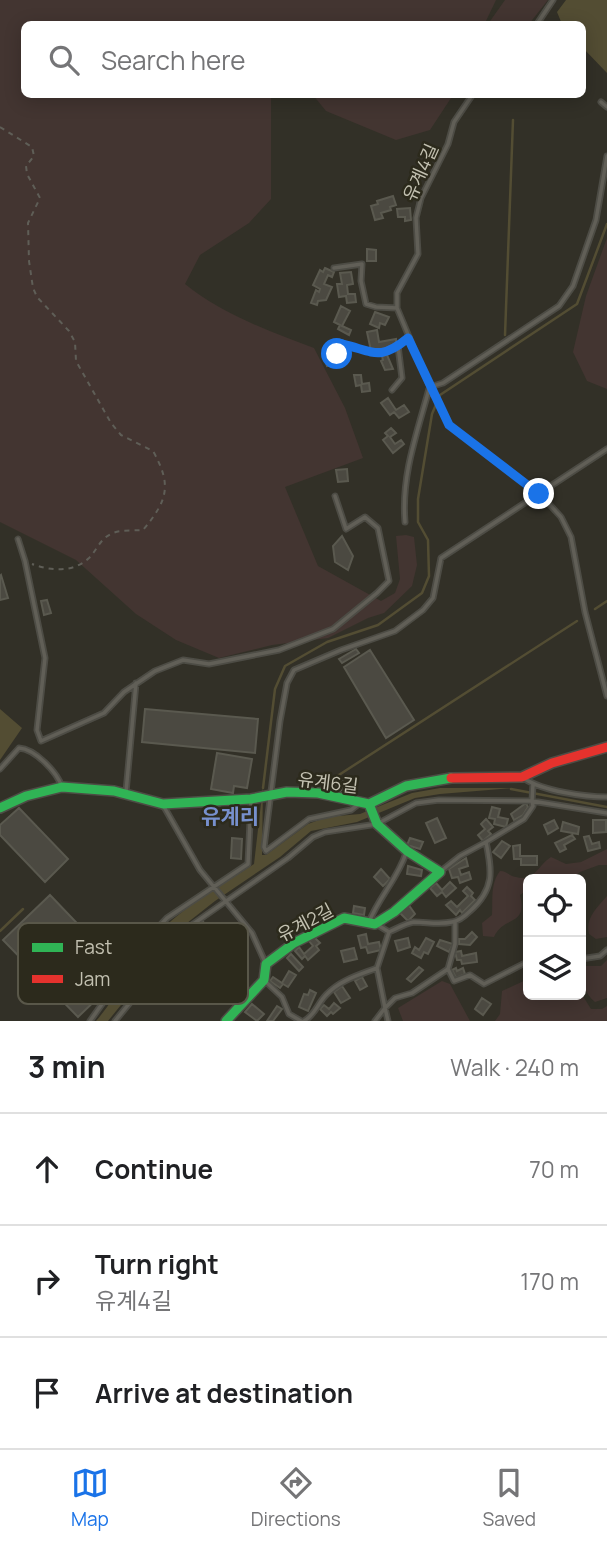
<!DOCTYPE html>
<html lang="en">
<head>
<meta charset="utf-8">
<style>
	:root { --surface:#fff; --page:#f6f6f6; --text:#202124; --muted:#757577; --line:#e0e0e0; --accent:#1a73e8 }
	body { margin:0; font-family:Manrope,"Noto Sans KR",sans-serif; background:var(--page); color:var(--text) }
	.controls { position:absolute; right:21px; bottom:21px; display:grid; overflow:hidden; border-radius:10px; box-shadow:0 4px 18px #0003 }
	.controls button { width:63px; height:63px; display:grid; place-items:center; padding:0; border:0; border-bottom:2px solid var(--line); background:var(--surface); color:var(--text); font:35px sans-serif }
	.stop { position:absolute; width:21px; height:21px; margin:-16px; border:5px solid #1a73e8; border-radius:50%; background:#fff }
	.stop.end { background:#1a73e8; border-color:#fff; box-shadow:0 2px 7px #0008 }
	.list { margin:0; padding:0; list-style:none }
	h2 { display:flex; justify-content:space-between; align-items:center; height:91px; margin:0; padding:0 28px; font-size:30px }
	h2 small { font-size:23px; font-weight:400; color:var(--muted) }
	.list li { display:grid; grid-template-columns:46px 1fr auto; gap:21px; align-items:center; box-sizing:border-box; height:112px; padding:0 28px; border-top:2px solid var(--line) }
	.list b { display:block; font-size:26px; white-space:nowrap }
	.list p { margin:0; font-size:23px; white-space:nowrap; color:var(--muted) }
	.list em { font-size:23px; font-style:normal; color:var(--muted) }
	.icon { flex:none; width:38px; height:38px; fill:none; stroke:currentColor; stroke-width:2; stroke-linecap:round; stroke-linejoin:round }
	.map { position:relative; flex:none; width:607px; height:1021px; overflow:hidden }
	.search { position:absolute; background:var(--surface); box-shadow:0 4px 18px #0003; left:21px; right:21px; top:21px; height:77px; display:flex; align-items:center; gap:18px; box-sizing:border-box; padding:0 24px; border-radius:10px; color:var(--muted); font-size:26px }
	.sheet { height:427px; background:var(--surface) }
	nav { display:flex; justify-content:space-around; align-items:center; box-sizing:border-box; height:98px; border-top:2px solid var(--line); background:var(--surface); font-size:19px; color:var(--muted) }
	nav a { display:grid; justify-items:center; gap:4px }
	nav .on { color:var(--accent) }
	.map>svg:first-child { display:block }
	.green { fill:#433531 }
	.water { fill:#534d33 }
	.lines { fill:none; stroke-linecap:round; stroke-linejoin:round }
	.stream { stroke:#534d33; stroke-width:2.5 }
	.building { fill:#4b4941; stroke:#5a594f; stroke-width:2 }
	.lane-casing { stroke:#4d4c45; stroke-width:7 }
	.fast-casing { stroke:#4d4c45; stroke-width:12 }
	.jam-casing { stroke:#4d4c45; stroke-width:12 }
	.path { stroke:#5f5e57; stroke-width:2; stroke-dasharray:5 5; stroke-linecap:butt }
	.lane { stroke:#615f57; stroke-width:3.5 }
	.fast { stroke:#30b455; stroke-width:9 }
	.jam { stroke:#e5322d; stroke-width:9 }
	.route { stroke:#1a73e8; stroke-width:9 }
	.labels { text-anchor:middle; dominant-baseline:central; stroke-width:5; stroke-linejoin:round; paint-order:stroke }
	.street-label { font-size:18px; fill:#c3c1b1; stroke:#2c2a1c }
	.quarter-label { font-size:21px; font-weight:bold; fill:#7790cd; stroke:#2c2a1c }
	.key { fill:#2c2a1c; stroke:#595749; stroke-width:2 }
	.key-label { font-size:19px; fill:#c3c1b1 }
</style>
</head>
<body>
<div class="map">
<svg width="607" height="1021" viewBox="0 0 607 1021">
	<rect width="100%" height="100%" fill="#323027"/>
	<path class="green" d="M0 0H496L486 21H461L459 24H24V94L271 95V199L249 223 200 255 185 284C220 313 271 332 314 348L345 408 363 458 285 487 318 566 381 601 395 593 400 579 396 536 406 535 414 537 417 565 412 586 384 613 368 618 328 638 272 645 219 658 176 640 136 614 76 560 0 522Z
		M505 0H548L529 24H488Z
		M313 95H453L430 130 396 140 326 111Z
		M607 238V389L587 381 573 352 586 296Z
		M607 849V865H599L580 872 570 879H528V889L520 895C528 927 504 915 494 937L483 936 482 923 492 915C493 900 490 884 500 871 507 871 509 876 516 877 535 882 538 865 551 857L566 864 581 862Z
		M607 896V937L596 939 589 934C585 918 597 908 607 896Z
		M607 960V998L595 1002C585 994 581 981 581 969L586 966H601Z
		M528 979V995H581V993L591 1009H602L607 1006V1021H495L500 1014 502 991Z
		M442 981 450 984 470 1021H403L398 1008Z"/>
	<path class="water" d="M566 0H607V73L583 48 582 24H562L557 12Z
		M0 709 22 728 0 760Z
		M263 786 262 855H266L308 824 327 817 360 814 412 793 440 788H513L440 794 415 798 357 822 311 831 280 857 215 901 182 927 161 947 133 990 108 1021H96C119 995 134 960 156 936 183 906 221 886 254 864Z"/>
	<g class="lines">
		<path class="stream" d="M505 335 513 120
			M595 609 607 601
			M328 782 577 621
			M263 788 275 689 285 666 327 642 378 625 422 593 429 576 428 540 418 522V499L432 414 440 395 577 304 607 224
			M511 789 607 807
			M0 931 23 909"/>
	</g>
	<path class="building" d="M393 196 396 205 390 207 391 210 381 213 383 218 375 220 371 206 378 204 377 201Z
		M410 208 411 220 405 221V217H398L397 209Z
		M367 249 376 250V261H367Z
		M325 268 334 272 332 277 328 275 324 284 332 287 326 300 318 301 317 305 311 303 316 290 319 292 320 289 313 285 320 270 323 272Z
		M351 272 353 284 347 285 348 294H355L356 302 347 303 346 296 339 297 337 284H342L340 273Z
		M341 306 350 311 342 326 351 330 349 335 338 329 340 325 334 322Z
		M375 312 389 317 385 325 380 323 379 328 370 324Z
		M377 330 379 342 396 339V343L380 351H371L367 332Z
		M335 345 337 352 332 353 335 364 327 366 323 353 328 352 327 347Z
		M387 355 393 369 385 370 381 361 383 360 382 356Z
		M354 375H361L362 384 369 383 370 391 362 392 361 385 356 386Z
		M388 398 396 410 404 405 409 412 399 418 394 412 390 415 381 403Z
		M391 428 396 433 390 437 395 444 401 440 404 444 393 453 383 440 388 436 385 433Z
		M347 469 348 481 338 482 336 470Z
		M342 536 353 556 348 570 335 562 333 546Z
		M1 575 8 598 0 600V576Z
		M47 600 51 613 44 615 41 601Z
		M356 649 359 653 342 663 339 659Z
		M370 650 414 720 386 738 344 667Z
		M145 709 258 719 255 753 142 742Z
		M217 753 252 759 247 788 234 786 233 793 211 789Z
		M347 776 351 783 340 791 335 783Z
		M526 803 528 807 523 815 514 820 511 814Z
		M492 807 500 809 498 817 508 819 506 827 494 824 495 819 489 818Z
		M19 808 68 859 45 882 0 835V825Z
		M437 818 446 838 435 843 426 823Z
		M486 819 493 827 488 831 491 834 483 841 478 835 485 829 481 824Z
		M554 820 558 828 548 834 544 825Z
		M593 820H606V832L593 833Z
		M563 822 579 827 578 834 561 831Z
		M572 835 575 839 564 845 566 849 560 852 555 843Z
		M589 836 592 844 599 842 600 848 588 851 584 837Z
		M232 838 242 839 241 859 231 858Z
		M410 838 423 842 420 849 407 845Z
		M502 841 510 846 501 858 493 852Z
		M520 845V856H537V865H521V859H514L513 846Z
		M466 858 468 866 459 869 461 875 469 872 471 879 460 883 458 877 452 878 449 869Z
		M408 866 422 870 421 876 407 874Z
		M381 869 390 879 383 886 374 877Z
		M450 882 456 888 446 897 442 892 437 896 430 888 436 883 442 890Z
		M467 887 473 893 471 896 475 900 462 913 460 910 456 915 446 905 451 901 457 907 468 896 463 891Z
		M50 895 116 964 93 986 101 995 78 1017 3 940Z
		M408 904 415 914 408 921 399 912Z
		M354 906 365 908 364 915 353 913Z
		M201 920 216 934 206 945 191 931Z
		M472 932 477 937 470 945 459 944V939H465Z
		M366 934 368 944 379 942 381 950 368 953 366 947 361 948 358 936Z
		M314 937 320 943 316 946 319 950 308 960 305 956 302 959 295 951 299 947 304 954 313 946 309 941Z
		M408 938 410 947 398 951 395 941Z
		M426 938 434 942 428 954 424 952 421 958 412 953 415 947 419 950Z
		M440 940 453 944 449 952 437 946Z
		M354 948 357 959 344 962 341 951Z
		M461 951 462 956 476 953 477 962 462 964 461 960H457L455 952Z
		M291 954 303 967 299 971 287 958Z
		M419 967 423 970 411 982 407 979Z
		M456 968 457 971 463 968 465 974 456 978 452 970Z
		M289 971 296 975 288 987 283 984 280 988 270 981 273 977 282 983Z
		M362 977 367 986 360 990 355 981Z
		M342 986 350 998 341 1003 334 992Z
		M310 990 316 993 308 1011 299 1007 304 994 308 995Z
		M482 998 491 1004 483 1015 475 1009Z
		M334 1003 340 1008 333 1014 331 1012 327 1016 320 1009 324 1005 329 1009Z
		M252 1004 264 1014 257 1021 245 1012Z
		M277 1006 282 1009 273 1021H267Z"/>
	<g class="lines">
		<defs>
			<path id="lane" d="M537 24 553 0
				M473 94 454 122 448 144 421 198 416 218 418 254 397 293V308L430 387 449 425 539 493 561 517 571 537 585 612 607 696
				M601 102 607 107
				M334 268 362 264 361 281 366 304 376 307 397 308
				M337 354 342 344C373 351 379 362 408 338
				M430 387 443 383 559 306 573 286 596 220 607 156
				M392 390 402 378 398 346
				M405 522C401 476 417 433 429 389
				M18 539 25 561 45 658 37 730 41 741 104 713 124 692 155 671 183 660 209 664 279 650 333 629 377 593 389 581 378 528 365 517 346 529 335 496
				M0 769 19 748C35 749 57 772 62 787
				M525 779C543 791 585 797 607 797
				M126 792 136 683
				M360 803 351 810 309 819 266 851 264 847 280 721 287 683 294 670 341 650 395 631 423 610 433 598 441 558 607 449
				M163 805 200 870 252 933 265 962
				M441 871 460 856 486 842
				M369 922C379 897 398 878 406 853
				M376 924 389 932
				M581 959 600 956 607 950
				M448 969 454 981 470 975 484 984 525 963 528 965
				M264 980 282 997 289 1014 301 1021
				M90 1021 150 936 167 918 248 864 251 801
				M115 1021 137 994 165 950 186 929 288 858 313 837 325 832 377 824 416 803 439 800 532 801 533 784
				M304 1021C315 1015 318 1003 326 995 340 980 359 975 377 968
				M375 1021 385 1008 377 968 389 932C396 929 406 923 414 922 427 922 439 925 452 922 459 921 465 916 470 911 495 889 492 871 486 842L524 819 533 806 532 801 607 813
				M388 1021 385 1008 395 998 412 993 448 969 455 944V922"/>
			<path id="fast" d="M0 808 26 796 62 787 114 791 163 804 251 799 287 792 318 793 369 804 406 786 451 778
				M226 1021 264 980 266 964 294 943 344 918 375 924 394 912 440 872 407 851 377 824 369 804"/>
			<path id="jam" d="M451 778 522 777 552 763 607 747"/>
		</defs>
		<use href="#lane" class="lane-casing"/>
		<use href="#fast" class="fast-casing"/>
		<use href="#jam" class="jam-casing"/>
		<path class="path" d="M0 127 32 147 34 156 26 166 27 174 40 198 28 223 29 261 33 288 37 297 69 331 75 342 76 361 111 423 121 435 153 451C172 485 168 500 143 530 133 531 120 529 111 534 100 539 97 550 89 558 73 573 51 571 32 564"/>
		<use href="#lane" class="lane"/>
		<use href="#fast" class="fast"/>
		<use href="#jam" class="jam"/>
	</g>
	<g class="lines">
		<path class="route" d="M337 354 342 344C373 351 379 362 408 338L449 425 539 494"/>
	</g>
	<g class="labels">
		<g class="street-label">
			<text transform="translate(420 172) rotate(-66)">유계4길</text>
			<text transform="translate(328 782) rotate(7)">유계6길</text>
			<text transform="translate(305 922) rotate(-28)">유계2길</text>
		</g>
		<g class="quarter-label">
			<text x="230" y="816">유계리</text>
		</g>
	</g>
	<rect x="18" y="923" width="230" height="81" rx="10" class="key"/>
	<rect x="32" y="943" width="31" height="9" fill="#30b455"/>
	<rect x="32" y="975" width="31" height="8" fill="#e5322d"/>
	<g class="key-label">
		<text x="75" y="954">Fast</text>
		<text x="75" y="986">Jam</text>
	</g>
</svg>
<div class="controls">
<button><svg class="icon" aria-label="locate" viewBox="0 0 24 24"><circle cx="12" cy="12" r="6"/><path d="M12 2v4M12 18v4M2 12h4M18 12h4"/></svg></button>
<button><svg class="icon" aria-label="layers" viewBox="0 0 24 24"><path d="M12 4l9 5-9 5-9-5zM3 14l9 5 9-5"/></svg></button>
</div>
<div class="stop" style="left:337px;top:354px"></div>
<div class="stop end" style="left:539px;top:494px"></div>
<div class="search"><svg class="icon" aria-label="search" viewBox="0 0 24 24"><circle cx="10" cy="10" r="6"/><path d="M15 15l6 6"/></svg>Search here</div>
</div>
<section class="sheet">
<h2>3 min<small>Walk · 240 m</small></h2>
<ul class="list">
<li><svg class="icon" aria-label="ahead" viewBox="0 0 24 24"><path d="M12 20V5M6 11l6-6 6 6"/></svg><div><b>Continue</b></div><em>70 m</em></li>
<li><svg class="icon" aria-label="right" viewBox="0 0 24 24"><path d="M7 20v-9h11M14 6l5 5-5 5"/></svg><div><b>Turn right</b><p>유계4길</p></div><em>170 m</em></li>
<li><svg class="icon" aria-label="arrive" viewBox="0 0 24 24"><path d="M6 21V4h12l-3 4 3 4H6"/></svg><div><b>Arrive at destination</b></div></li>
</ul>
</section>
<nav>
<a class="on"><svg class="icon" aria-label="map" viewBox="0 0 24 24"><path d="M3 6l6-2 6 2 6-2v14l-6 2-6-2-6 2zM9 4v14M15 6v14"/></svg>Map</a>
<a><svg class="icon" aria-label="directions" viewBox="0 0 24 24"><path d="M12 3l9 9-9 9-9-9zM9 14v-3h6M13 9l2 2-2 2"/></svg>Directions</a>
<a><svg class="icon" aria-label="saved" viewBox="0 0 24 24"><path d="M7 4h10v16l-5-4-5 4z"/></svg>Saved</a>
</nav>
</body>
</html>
